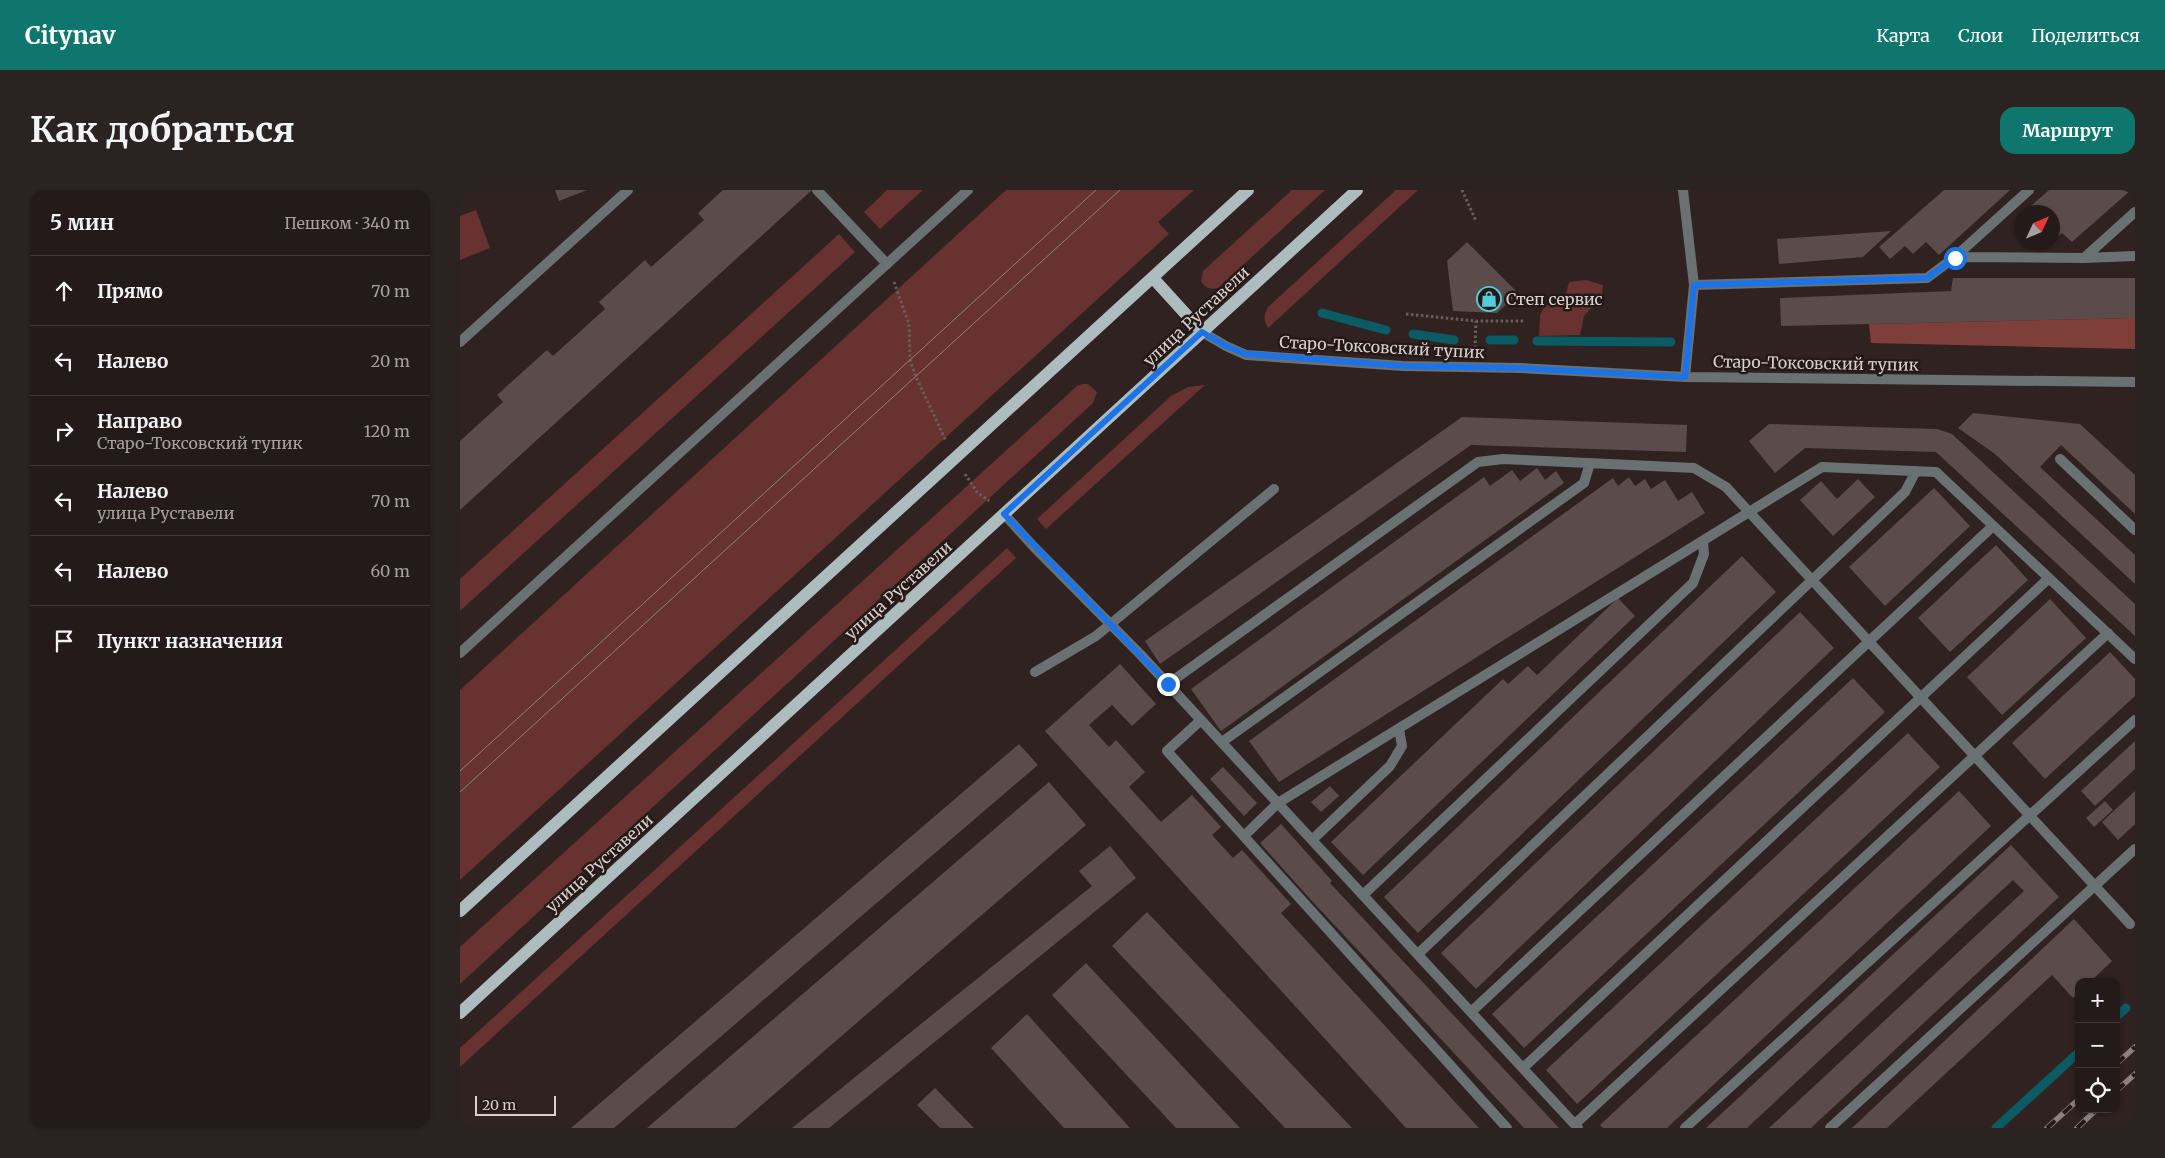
<!DOCTYPE html>
<html lang="ru">
<head>
<meta charset="utf-8">
<style>
	:root { --surface:#231a19; --page:#2b2322; --text:#f1f3f6; --muted:#a3a1a2; --line:#403838; --accent:#0f766e }
	body { margin:0; font-family:Merriweather,serif; background:var(--page); color:var(--text) }
	.controls { position:absolute; right:15px; bottom:15px; display:grid; overflow:hidden; border-radius:10px; box-shadow:0 1px 4px #0004 }
	.controls button { width:45px; height:45px; display:grid; place-items:center; padding:0; border:0; border-bottom:1px solid var(--line); background:var(--surface); color:var(--text); font:25px sans-serif }
	.compass { position:absolute; left:1555px; top:15px; width:45px; height:45px; border-radius:50%; background:var(--surface); box-shadow:0 1px 4px #0004; rotate:46deg }
	.scale { position:absolute; left:15px; bottom:12px; width:81px; box-sizing:border-box; padding-left:5px; border:2px solid #d8d0cf; border-top:0; font-size:14px; line-height:18px; white-space:nowrap; color:#d8d0cf; -webkit-text-stroke:4px #251917; paint-order:stroke }
	.stop { position:absolute; width:15px; height:15px; margin:-11px; border:4px solid #1a73e8; border-radius:50%; background:#fff }
	.stop.end { background:#1a73e8; border-color:#fff; box-shadow:0 1px 5px #0008 }
	.list { margin:0; padding:0; list-style:none }
	h2 { display:flex; justify-content:space-between; align-items:center; height:65px; margin:0; padding:0 20px; font-size:21px }
	h2 small { font-size:16px; font-weight:400; color:var(--muted) }
	.list li { display:grid; grid-template-columns:32px 1fr auto; gap:15px; align-items:center; box-sizing:border-box; height:70px; padding:0 20px; border-top:1px solid var(--line) }
	.list b { display:block; font-size:19px; white-space:nowrap }
	.list p { margin:0; font-size:16px; white-space:nowrap; color:var(--muted) }
	.list em { font-size:16px; font-style:normal; color:var(--muted) }
	.icon { flex:none; width:28px; height:28px; fill:none; stroke:currentColor; stroke-width:2; stroke-linecap:round; stroke-linejoin:round }
	.map { position:relative; flex:none; width:1675px; height:938px; overflow:hidden; border-radius:15px }
	header { display:flex; align-items:center; gap:30px; box-sizing:border-box; height:70px; padding:0 25px; background:var(--accent); color:#fff }
	header strong { font-size:24px }
	nav { display:flex; gap:28px; margin-inline-start:auto; font-size:18px }
	.intro { display:flex; align-items:center; justify-content:space-between; box-sizing:border-box; height:120px; padding:0 30px }
	h1 { margin:0; font-size:35px }
	.button { padding:12px 22px; border-radius:15px; background:var(--accent); color:#fff; font-size:18px; font-weight:700 }
	main { display:flex; gap:30px; padding:0 30px }
	aside { flex:1; background:var(--surface); border-radius:15px; box-shadow:0 1px 4px #0004 }
	.map>svg:first-child { display:block }
	.green { fill:#67322f }
	.forest { fill:#7e3f3a }
	.lines { fill:none; stroke-linecap:round; stroke-linejoin:round }
	.stream { stroke:#0b5b64; stroke-width:9 }
	.building { fill:#5b4c4b }
	.path { stroke:#685d5c; stroke-width:3; stroke-dasharray:2.5 2.5; stroke-linecap:butt }
	.lane { stroke:#697172; stroke-width:10 }
	.street { stroke:#697172; stroke-width:10 }
	.primary { stroke:#adbcbf; stroke-width:12 }
	.tram { stroke:#8b8180; stroke-width:1 }
	.rail-casing { stroke:#8b8180; stroke-width:5.5 }
	.rail { stroke:#251917; stroke-width:4; stroke-dasharray:11; stroke-linecap:butt }
	.route { stroke:#1a73e8; stroke-width:6 }
	.labels { text-anchor:middle; dominant-baseline:central; stroke-width:5; stroke-linejoin:round; paint-order:stroke }
	.poi-label { font-size:16px; fill:#d8d0cf; stroke:#251917; text-anchor:start }
	.street-label { font-size:16px; fill:#d8d0cf; stroke:#251917 }
</style>
</head>
<body>
<header>
<strong>Citynav</strong>
<nav><a>Карта</a><a>Слои</a><a>Поделиться</a></nav>
</header>
<div class="intro"><h1>Как добраться</h1><a class="button">Маршрут</a></div>
<main>
<aside>
<h2>5 мин<small>Пешком · 340 m</small></h2>
<ul class="list">
<li><svg class="icon" aria-label="ahead" viewBox="0 0 24 24"><path d="M12 20V5M6 11l6-6 6 6"/></svg><div><b>Прямо</b></div><em>70 m</em></li>
<li><svg class="icon" aria-label="left" viewBox="0 0 24 24"><path d="M17 20v-9H6M10 6l-5 5 5 5"/></svg><div><b>Налево</b></div><em>20 m</em></li>
<li><svg class="icon" aria-label="right" viewBox="0 0 24 24"><path d="M7 20v-9h11M14 6l5 5-5 5"/></svg><div><b>Направо</b><p>Старо-Токсовский тупик</p></div><em>120 m</em></li>
<li><svg class="icon" aria-label="left" viewBox="0 0 24 24"><path d="M17 20v-9H6M10 6l-5 5 5 5"/></svg><div><b>Налево</b><p>улица Руставели</p></div><em>70 m</em></li>
<li><svg class="icon" aria-label="left" viewBox="0 0 24 24"><path d="M17 20v-9H6M10 6l-5 5 5 5"/></svg><div><b>Налево</b></div><em>60 m</em></li>
<li><svg class="icon" aria-label="arrive" viewBox="0 0 24 24"><path d="M6 21V4h12l-3 4 3 4H6"/></svg><div><b>Пункт назначения</b></div></li>
</ul>
</aside>
<div class="map">
<svg width="1675" height="938" viewBox="0 0 1675 938">
	<rect width="100%" height="100%" fill="#2f2221"/>
	<path class="green" d="M427 0H463L420 39 404 22Z
		M546 0H734L698 32 709 44 0 690V500Z
		M832 0H865L758 98C750 100 745 98 741 91L743 81Z
		M936 0H958L808 138C804 130 803 126 808 117Z
		M16 20 30 58 0 70V26Z
		M379 44 395 62 0 421V389Z
		M1126 90 1143 95 1142 106 1124 126 1120 145 1079 146 1080 126 1084 116 1105 107 1109 92Z
		M622 194H628L637 202 633 213 0 794V757L617 196Z
		M745 195 586 339 577 329 711 206 728 197Z
		M547 358 556 368 0 877V858Z"/>
	<path class="forest" d="M1675 128V159L1411 153 1409 134Z"/>
	<g class="lines">
		<path class="stream" d="M862 123 926 140
			M953 144 994 150
			M1030 150H1054
			M1077 151 1211 152
			M1656 827 1666 818
			M1536 938 1619 862"/>
	</g>
	<path class="building" d="M95 0H127L99 11Z
		M263 0H352L0 320V251L43 212 37 205 87 160 93 166 145 119 139 112 185 70 191 77 244 30 238 23Z
		M1484 0H1550L1479 65 1466 52 1453 64 1445 56 1430 69 1419 57Z
		M1589 0H1671L1612 52 1602 43 1592 51V22H1564Z
		M1431 41 1403 67 1319 74 1317 49Z
		M1007 52 1058 103 1037 123 993 121 987 71Z
		M1493 88H1675V128L1321 136 1320 108 1491 101Z
		M1513 223 1620 234 1675 285V324L1601 255 1580 277 1675 365V394L1535 264 1498 238Z
		M1002 227 1227 235 1226 262 1011 255 700 474 685 451Z
		M1309 234 1477 239 1492 244 1675 414V446L1476 262 1345 258 1315 283 1289 251Z
		M1077 278 1085 290 1096 281 1104 293 761 541 731 499 1024 287 1030 296 1052 280 1060 291Z
		M1169 287 1175 296 1185 289 1191 299 1205 290 1218 311 1232 302 1245 323 819 592 789 551 1153 288 1158 296Z
		M1398 289 1415 307 1373 346 1340 310 1361 291 1377 309Z
		M1474 298 1510 336 1425 416 1389 377Z
		M1536 355 1568 390 1490 462 1458 428Z
		M1282 366 1316 402 958 743 924 707Z
		M1158 408 1175 426 903 685 871 652 1043 489 1048 494 1068 476 1077 485Z
		M1590 409 1626 448 1542 525 1507 487Z
		M1340 422 1374 458 1016 799 981 763Z
		M1650 462 1675 489V506L1585 589 1552 553Z
		M660 474 696 514 672 536 652 515 629 535 649 557 656 550 685 582 669 597 701 632 732 605 761 637 752 645 773 668 782 660 831 714 821 723 1019 938H946L585 541Z
		M1393 488 1425 522 1064 858 1032 824Z
		M1448 543 1480 577 1117 914 1086 880Z
		M1675 551V579L1635 616 1621 601Z
		M559 554 578 575 154 938H111Z
		M763 577 797 613 784 626 750 589Z
		M589 592 626 635 275 938H187Z
		M870 596 879 606 861 622 851 612Z
		M1499 601 1531 636 1207 938H1143L1140 935Z
		M1675 601V634L1658 650 1642 632Z
		M1645 611 1653 620 1634 637 1626 628Z
		M821 634 872 691 870 693 1099 938H1064L851 710 800 653Z
		M1551 655 1599 707 1351 938H1309L1564 701 1553 690 1287 938H1246Z
		M650 656 676 688 369 938H332L632 696 619 681Z
		M687 722 892 938H825L652 756Z
		M1614 729 1652 771 1630 792H1619V802L1613 808 1592 785 1427 938H1392Z
		M626 773 780 938H716L592 805Z
		M567 824 670 938H604L531 858Z
		M475 898 514 938H480L457 915Z"/>
	<g class="lines">
		<path class="path" d="M1002 0 1016 31
			M434 92 449 134 450 170 456 187 486 251
			M946 124 1016 131H1065
			M1015 158 1016 131
			M505 284 517 302 529 311"/>
		<path class="lane" d="M357 0 427 74
			M1223 0 1234 95
			M1495 67 1569 0
			M1624 68 1675 22
			M0 152 168 0
			M1225 187 1234 95 1467 88 1495 67 1624 68 1675 66
			M1600 269 1675 340
			M545 325 574 357 680 464 1118 938
			M575 482 636 446 814 299
			M708 494 1018 272 1043 269 1234 278 1266 297 1670 734
			M741 530 707 561 1047 938
			M762 552 1124 293 1130 273
			M784 646 818 613 1362 277 1476 282 1675 469
			M852 650 930 576 942 556 939 539
			M903 705 1233 393 1244 364 1243 351
			M958 764 1445 302 1456 281
			M1011 822 1533 336
			M1063 878 1589 388
			M1115 934 1648 443
			M1225 938 1675 530
			M1370 938 1675 659"/>
		<path class="street" d="M742 142 766 156 786 165 943 176 1061 178 1225 187 1675 192
			M0 463 508 0"/>
		<path class="primary" d="M693 88 742 142
			M0 721 788 0
			M0 823 897 0"/>
		<path class="tram" d="M0 581 636 0
			M0 602 660 0"/>
		<defs>
			<path id="rail" d="M1656 874 1675 857
				M1656 901 1675 884
				M1587 938 1619 909
				M1617 938 1637 919"/>
		</defs>
		<use href="#rail" class="rail-casing"/>
		<use href="#rail" class="rail"/>
	</g>
	<g class="lines">
		<path class="route" d="M708 494 544 324 742 142 766 156 786 164 943 176 1061 178 1225 187 1234 95 1467 88 1495 68"/>
	</g>
	<defs>
		<symbol id="shop-ring" viewBox="-11 -11 22 22"><circle r="9.5" fill="#251917" stroke="#53cbda" stroke-width="1.5"/><path d="M-5-2.5h2.3a2.7 3.5 0 0 1 5.4 0H5L5.5 6h-11ZM-1.5-2.5h3a1.5 2.3 0 0 0-3 0Z" fill="#53cbda"/></symbol>
	</defs>
	<g fill-rule="evenodd">
		<use href="#shop-ring" x="1015" y="95" width="28" height="28"/>
	</g>
	<g class="labels">
		<g class="poi-label">
			<text x="1046" y="109">Степ сервис</text>
		</g>
		<g class="street-label">
			<text transform="translate(736 126) rotate(-43)">улица Руставели</text>
			<text transform="translate(922 157) rotate(3)">Старо-Токсовский тупик</text>
			<text transform="translate(1356 173) rotate(1)">Старо-Токсовский тупик</text>
			<text transform="translate(438 400) rotate(-42)">улица Руставели</text>
			<text transform="translate(139 673) rotate(-42)">улица Руставели</text>
		</g>
	</g>
</svg>
<div class="controls">
<button>+</button>
<button>−</button>
<button><svg class="icon" aria-label="locate" viewBox="0 0 24 24"><circle cx="12" cy="12" r="6"/><path d="M12 2v4M12 18v4M2 12h4M18 12h4"/></svg></button>
</div>
<svg class="compass" viewBox="-18 -18 36 36"><path d="M0-13l5 13h-10z" fill="#e53935"/><path d="M0 13l5-13h-10z" fill="#a3a1a2"/></svg>
<div class="scale">20 m</div>
<div class="stop" style="left:1495px;top:68px"></div>
<div class="stop end" style="left:708px;top:494px"></div>
</div>
</main>
</body>
</html>
